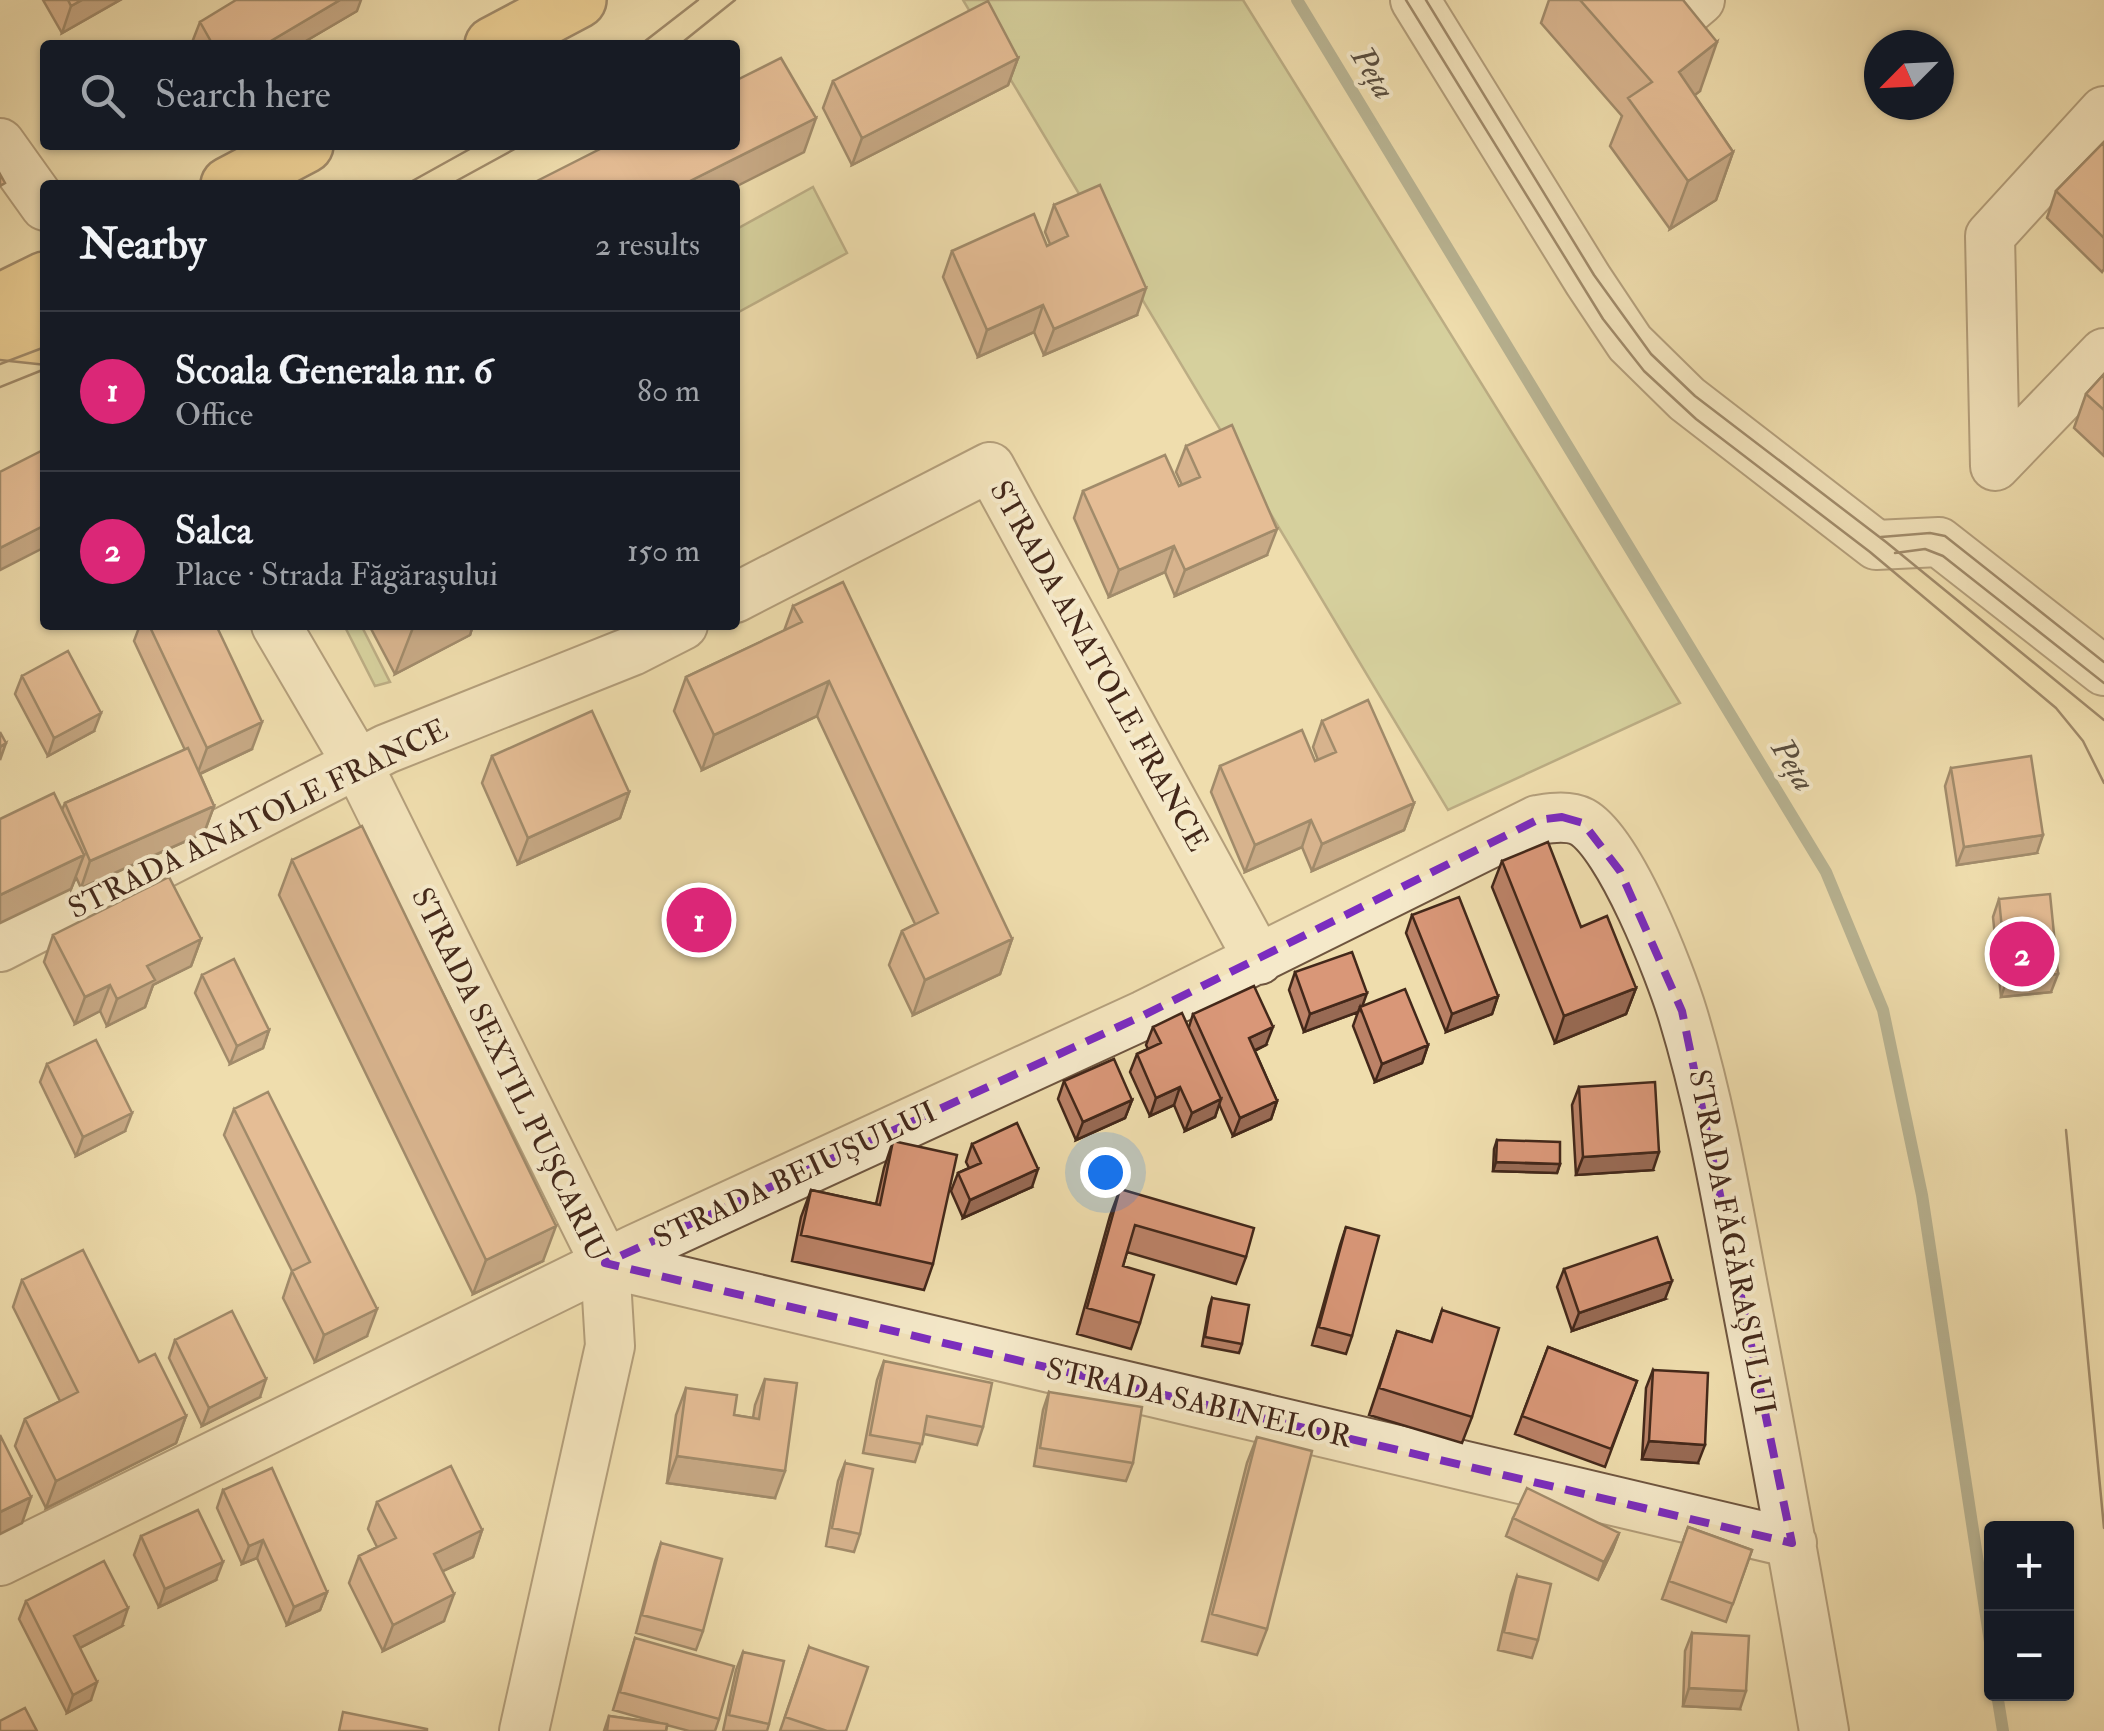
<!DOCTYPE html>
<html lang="en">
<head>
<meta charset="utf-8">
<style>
	:root { --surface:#171b24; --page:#20242c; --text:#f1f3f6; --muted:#9ea1a6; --line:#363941; --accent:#db2777 }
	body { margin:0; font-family:"IM FELL Double Pica",serif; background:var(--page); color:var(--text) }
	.controls { position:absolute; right:30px; bottom:30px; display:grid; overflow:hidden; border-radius:10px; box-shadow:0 2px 8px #0004 }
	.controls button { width:90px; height:90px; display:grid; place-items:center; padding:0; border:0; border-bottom:2px solid var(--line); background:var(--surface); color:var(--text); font:50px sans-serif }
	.compass { position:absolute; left:1864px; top:30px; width:90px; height:90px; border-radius:50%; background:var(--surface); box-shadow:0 2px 8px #0004; rotate:246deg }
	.you { position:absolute; left:1105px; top:1172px; width:35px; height:35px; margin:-25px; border:8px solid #fff; border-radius:50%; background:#1a73e8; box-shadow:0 0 0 15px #1a73e833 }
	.badge { display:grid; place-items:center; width:65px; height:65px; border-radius:50%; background:var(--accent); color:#fff; font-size:32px; font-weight:700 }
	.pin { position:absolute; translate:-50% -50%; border:5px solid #fff; box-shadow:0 2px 10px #0006 }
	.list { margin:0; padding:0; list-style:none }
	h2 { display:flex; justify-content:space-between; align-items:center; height:130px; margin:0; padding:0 40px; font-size:42px }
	h2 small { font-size:32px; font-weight:400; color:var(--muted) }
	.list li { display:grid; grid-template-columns:65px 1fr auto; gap:30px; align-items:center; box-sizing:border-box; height:160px; padding:0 40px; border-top:2px solid var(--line) }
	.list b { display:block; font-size:38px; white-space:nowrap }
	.list p { margin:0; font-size:32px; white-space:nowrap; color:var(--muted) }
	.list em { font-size:32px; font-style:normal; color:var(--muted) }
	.icon { flex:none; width:55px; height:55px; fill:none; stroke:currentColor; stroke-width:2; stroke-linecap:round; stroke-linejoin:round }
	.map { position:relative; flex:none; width:2104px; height:1731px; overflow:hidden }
	.search { position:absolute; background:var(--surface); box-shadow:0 2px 8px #0004; left:40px; top:40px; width:700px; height:110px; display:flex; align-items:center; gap:25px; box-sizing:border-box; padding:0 35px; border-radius:10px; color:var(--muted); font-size:38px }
	.panel { position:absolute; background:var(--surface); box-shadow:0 2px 8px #0004; left:40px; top:180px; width:700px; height:450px; border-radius:10px }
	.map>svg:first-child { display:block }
	.green { fill:#b8c18a; stroke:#7e7452; stroke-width:2.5 }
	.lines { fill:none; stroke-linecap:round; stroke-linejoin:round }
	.stream { stroke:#778171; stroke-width:12 }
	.minor-casing { stroke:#6e553f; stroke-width:52 }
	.major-casing { stroke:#43281a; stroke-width:60 }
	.minor { stroke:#f5e9ca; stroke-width:48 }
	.major { stroke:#e8be76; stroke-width:55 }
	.tram { stroke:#43281a; stroke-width:2.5 }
	.wall { fill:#bb8267; stroke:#43281a; stroke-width:2.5 }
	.shaded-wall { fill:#986a54; stroke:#43281a; stroke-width:2.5 }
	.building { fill:#d99778; stroke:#43281a; stroke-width:2.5 }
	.marked { fill:none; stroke:#7b2cbf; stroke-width:8; stroke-dasharray:20 12; stroke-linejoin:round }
	.labels { text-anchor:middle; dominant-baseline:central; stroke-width:8; stroke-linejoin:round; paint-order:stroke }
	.street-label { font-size:30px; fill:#43281a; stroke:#f5e9ca }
	.water-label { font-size:32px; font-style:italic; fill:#594d3e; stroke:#f5e9ca }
</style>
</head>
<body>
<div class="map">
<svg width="2104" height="1731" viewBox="0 0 2104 1731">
	<rect width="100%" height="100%" fill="#efddad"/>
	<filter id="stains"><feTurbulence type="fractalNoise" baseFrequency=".002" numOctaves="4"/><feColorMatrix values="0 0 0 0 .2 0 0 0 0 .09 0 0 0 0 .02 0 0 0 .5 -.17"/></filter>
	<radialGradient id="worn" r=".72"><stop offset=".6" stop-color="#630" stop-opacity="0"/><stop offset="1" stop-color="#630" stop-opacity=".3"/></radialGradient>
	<path class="green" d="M963 0H1243L1680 703 1448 810Z
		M813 187 847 253 735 314V230Z
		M344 625H361L390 682 375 686Z"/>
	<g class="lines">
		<path class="stream" d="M1297 0 1826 872 1883 1010 1922 1195 1992 1655
			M1997 1694 2003 1731"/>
		<defs>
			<path id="minor" d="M1415 0 1588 280 1630 343 1687 399 1876 545 1939 542 2104 671
				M1666 0 1680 17 1700 0
				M0 143 45 206
				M1995 466 1990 236 2104 111
				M1995 466 2104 353
				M735 598 990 467 1259 960
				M276 625 358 765 605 1263 610 1346 524 1731
				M0 947 386 749 632 651 683 625
				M605 1263 1792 1543
				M0 1561 635 1249 1144 1015 1537 820C1551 818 1568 815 1582 822 1620 843 1670 972 1683 1015 1711 1107 1727 1203 1745 1297 1773 1442 1799 1586 1824 1731"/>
			<path id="major" d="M493 45 578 0
				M229 185 305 145
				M0 302 45 280
				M0 331 45 336"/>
		</defs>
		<use href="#minor" class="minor-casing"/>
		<use href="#major" class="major-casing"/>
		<use href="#minor" class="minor"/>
		<use href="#major" class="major"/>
		<path class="tram" d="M1406 0 1603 319 1644 371 1696 419 1870 552 2056 708 2083 741 2104 783
			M1426 0 1594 275 1651 354 1695 396 1886 542 2104 720
			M640 45 698 0
			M679 45 735 0
			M405 185 477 145
			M449 185 522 145
			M0 364 45 347
			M0 387 45 369
			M1881 537 1930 533 1945 536 2104 662
			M1895 553 1925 549 1943 556 2104 683
			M2066 1130 2104 1528"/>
	</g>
	<path class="wall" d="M43 0H120L62 33Z
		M1549 0H1683L1700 91 1694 95 1733 152 1716 200 1670 229 1610 146 1622 116 1541 23Z
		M357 11 299 45H191L200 22Z
		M1018 58 1008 85 852 165 823 108 833 81Z
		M2104 142V269L2102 272 2047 218 2056 191Z
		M1054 205 1137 315 1044 355 1034 332 978 357 943 277 952 251 1047 246 1050 244 1045 232Z
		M2104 374V456L2074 428 2086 394Z
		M1186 446 1267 555 1175 596 1165 572 1109 597 1074 518 1083 491 1179 486 1182 485 1176 472Z
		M793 606 1012 939 1000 974 913 1015 889 965 902 931 915 924 817 716 702 770 674 711 686 677 784 631Z
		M140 625H216L252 749 200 774 214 806 204 833 81 888 76 877 71 889 62 810 65 803 185 750 134 641Z
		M369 625H473L470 635 395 674Z
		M22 676 94 731 48 756 15 694Z
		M1322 721 1414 803 1404 830 1312 871 1302 847 1245 872 1211 792 1220 766 1315 761 1318 760 1313 747Z
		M492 756 629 792 620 818 518 864 482 783Z
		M1951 768 2037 853 1957 865 1945 786Z
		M292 860 543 1261 473 1294 279 895Z
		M1502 861 1581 927 1636 988 1626 1014 1555 1043 1492 887Z
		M1999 899 2051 992 2001 997 1993 917Z
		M1412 915 1498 996 1492 1014 1446 1032 1406 933Z
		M53 935 201 939 191 966 153 985 145 1007 107 1026 100 1011 75 1024 44 962Z
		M1295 972 1362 1007 1428 1045 1422 1063 1375 1082 1353 1026 1358 1012 1304 1032 1289 990Z
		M202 975 269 1030 263 1048 230 1064 195 993Z
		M1193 1014 1266 1045 1255 1051 1277 1101 1271 1119 1233 1136 1219 1104 1215 1117 1185 1131 1174 1105 1150 1116 1130 1072 1137 1054 1148 1049 1146 1045 1153 1027H1189Z
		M47 1064 125 1131 76 1156 40 1082Z
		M1064 1081 1132 1100 1125 1118 1076 1140 1058 1099Z
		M1579 1087 1653 1170 1576 1175 1572 1105Z
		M234 1109 367 1336 315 1362 283 1298 292 1271 224 1135Z
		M1497 1140 1560 1164 1557 1173 1493 1171 1494 1149Z
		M893 1141 933 1264 924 1290 792 1261 801 1217 811 1190 876 1204 884 1168Z
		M972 1144 1032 1187 963 1218 951 1191 958 1173 969 1168 966 1162Z
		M1120 1189 1246 1257 1236 1284 1127 1252 1123 1266 1140 1323 1131 1349 1077 1334 1110 1216Z
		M1346 1227 1352 1336 1346 1354 1312 1345 1340 1245Z
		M1564 1269 1665 1299 1572 1331 1557 1287Z
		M22 1280 139 1362 186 1416 176 1443 46 1508 15 1446 25 1419 60 1401 13 1307Z
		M1212 1298 1242 1344 1239 1353 1202 1346 1209 1307Z
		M1442 1310 1472 1417 1462 1443 1369 1415 1397 1331 1431 1342Z
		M175 1340 260 1397 202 1426 169 1358Z
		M1548 1347 1637 1381 1605 1467 1515 1434Z
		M884 1361 983 1427 977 1445 924 1434 915 1462 863 1453 877 1380Z
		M1653 1370 1698 1463 1642 1459 1646 1388Z
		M765 1379 775 1498 667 1483 676 1415 686 1388 734 1415 753 1418 755 1405Z
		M1049 1392 1133 1463 1126 1481 1034 1466 1043 1410Z
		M1257 1437 1267 1629 1257 1655 1202 1641 1247 1463Z
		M845 1463 860 1534 854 1552 826 1546 838 1481Z
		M223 1490 327 1592 320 1610 287 1625 257 1558 242 1564 217 1508Z
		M377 1502 482 1530 473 1557 442 1571 444 1621 383 1651 349 1583 359 1556 377 1547 368 1529Z
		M1513 1518 1619 1533 1612 1551 1598 1580 1506 1536Z
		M1688 1527 1752 1550 1726 1622 1662 1599Z
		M141 1536 216 1580 159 1607 134 1555Z
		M661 1543 703 1631 696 1650 636 1633 655 1561Z
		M1517 1576 1538 1640 1532 1658 1498 1650 1511 1594Z
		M26 1601 122 1626 80 1648 91 1700 67 1713 19 1619Z
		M1692 1633 1740 1709 1683 1706 1685 1651Z
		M635 1638 719 1719 715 1731H689L667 1725 666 1731H604L609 1716 663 1724 613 1710Z
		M809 1647 846 1731H780Z
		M743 1652 769 1724 767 1731H723L736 1670Z"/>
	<path class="shaded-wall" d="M82 0H120L62 33 71 6Z
		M340 0H361L357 11 299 45H264Z
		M1717 42 1700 91 1662 121 1679 72Z
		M1018 58 1008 85 852 165 862 138Z
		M816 118 804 152 735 187V185H682Z
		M1733 152 1716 200 1670 229 1688 181Z
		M1146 288 1137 315 1044 355 1054 329Z
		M1043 305 1034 332 978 357 987 330Z
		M45 525V547L0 570V548Z
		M1277 529 1267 555 1175 596 1185 570Z
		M1174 546 1165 572 1109 597 1119 570Z
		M414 625H473L470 635 395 674Z
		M829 681 817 716 702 770 714 735Z
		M101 713 94 731 48 756 54 738Z
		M262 722 252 749 197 775 207 748Z
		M6 743 0 760V747Z
		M629 792 620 818 518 864 528 838Z
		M1414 803 1404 830 1312 871 1322 844Z
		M214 806 204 833 81 888 90 861Z
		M1311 820 1302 847 1245 872 1255 845Z
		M2043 835 2037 853 1957 865 1964 847Z
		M84 855 71 889 0 923V895Z
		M201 939 191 966 153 985 145 1007 107 1026 117 999 147 966Z
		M1012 939 1000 974 913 1015 925 980Z
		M2058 974 2051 992 2001 997 2007 979Z
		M110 985 100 1011 75 1024 85 997Z
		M1636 988 1626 1014 1555 1043 1564 1016Z
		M1367 993 1361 1010 1360 1007 1358 1012 1304 1032 1310 1014Z
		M1498 996 1492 1014 1446 1032 1452 1014Z
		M1273 1027 1266 1045 1242 1056 1249 1038Z
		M269 1030 263 1048 230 1064 237 1046Z
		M1428 1045 1422 1063 1375 1082 1382 1064Z
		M1180 1087 1174 1105 1150 1116 1156 1098Z
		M1221 1099 1215 1117 1185 1131 1192 1113Z
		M1132 1100 1125 1118 1076 1140 1083 1122Z
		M1277 1101 1271 1119 1233 1136 1240 1118Z
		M132 1113 125 1131 76 1156 83 1137Z
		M1659 1152 1653 1170 1576 1175 1583 1157Z
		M1496 1162 1560 1164 1557 1173 1493 1171Z
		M1038 1169 1032 1187 963 1218 970 1200Z
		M556 1226 543 1261 473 1294 486 1260Z
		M1672 1281 1665 1299 1572 1331 1579 1313Z
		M377 1309 367 1336 315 1362 324 1335Z
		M266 1379 260 1397 202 1426 209 1408Z
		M186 1416 176 1443 46 1508 56 1481Z
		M1649 1441 1705 1445 1698 1463 1642 1459Z
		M677 1456 785 1471 775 1498 667 1483Z
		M31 1497 22 1523 0 1534V1512Z
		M482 1530 473 1557 424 1580 434 1554Z
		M1619 1533 1612 1551 1598 1580 1604 1562Z
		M263 1540 257 1558 242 1564 249 1546Z
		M223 1562 216 1580 159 1607 165 1589Z
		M327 1592 320 1610 287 1625 294 1607Z
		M454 1594 444 1621 383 1651 393 1625Z
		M128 1608 122 1626 68 1654 74 1636Z
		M97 1682 91 1700 67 1713 73 1695Z
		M1689 1688 1746 1691 1740 1709 1683 1706Z"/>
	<path class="building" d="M68 0H82L71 6Z
		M236 0H340L264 45H213L200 22Z
		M1580 0H1683L1717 42 1679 72 1733 152 1688 181 1628 98 1652 82Z
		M988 1 1018 58 862 138 833 81Z
		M781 58 816 118 682 185H529L608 145H735V81Z
		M2104 142V238L2056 191Z
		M0 174 5 183 0 186Z
		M1100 185 1146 288 1054 329 1043 305 987 330 952 251 1034 214 1047 246 1068 236 1054 205Z
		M2104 374V410L2086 394Z
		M1232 425 1277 529 1185 570 1174 546 1119 570 1083 491 1165 455 1179 486 1200 477 1186 446Z
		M45 449V525L0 548V472Z
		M843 582 1012 939 925 980 902 931 938 913 829 681 714 735 686 677 802 622 793 606Z
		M149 625H216L262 722 207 748Z
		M68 651 101 713 54 738 22 676Z
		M1368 700 1414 803 1322 844 1311 820 1255 845 1220 766 1302 730 1315 761 1336 752 1322 721Z
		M592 711 629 792 528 838 492 756Z
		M0 732 6 743 0 747Z
		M188 748 214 806 90 861 65 803Z
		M2031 756 2043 835 1964 847 1951 768Z
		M54 793 84 855 0 895V819Z
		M362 826 556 1226 486 1260 292 860Z
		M1548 842 1581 927 1607 916 1636 988 1564 1016 1502 861Z
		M169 877 201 939 147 966 155 980 117 999 110 985 85 997 53 935Z
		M2050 894 2058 974 2007 979 1999 899Z
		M1459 897 1498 996 1452 1014 1412 915Z
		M1352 952 1367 993 1310 1014 1295 972Z
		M234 959 269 1030 237 1046 202 975Z
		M1254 986 1273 1027 1249 1038 1277 1101 1240 1118 1193 1014Z
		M1405 989 1428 1045 1382 1064 1360 1007Z
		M1182 1013 1221 1099 1192 1113 1180 1087 1156 1098 1137 1054 1161 1043 1153 1027Z
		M96 1040 132 1113 83 1137 47 1064Z
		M1114 1059 1132 1100 1083 1122 1064 1081Z
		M1655 1082 1659 1152 1583 1157 1579 1087Z
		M268 1092 377 1309 324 1335 292 1271 310 1262 234 1109Z
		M1017 1123 1038 1169 970 1200 958 1173 981 1163 972 1144Z
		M1497 1140 1560 1142V1164L1496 1162Z
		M893 1141 957 1155 933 1264 801 1235 811 1190 880 1205Z
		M1120 1189 1254 1228 1246 1257 1135 1225 1123 1266 1154 1275 1140 1323 1087 1308Z
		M1346 1227 1379 1236 1352 1336 1319 1327Z
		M1657 1237 1672 1281 1579 1313 1564 1269Z
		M83 1250 139 1362 155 1354 186 1416 56 1481 25 1419 78 1392 22 1280Z
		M1212 1298 1249 1305 1242 1344 1205 1337Z
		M1442 1310 1499 1328 1472 1417 1379 1388 1397 1331 1432 1342Z
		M232 1311 266 1379 209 1408 175 1340Z
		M1548 1347 1637 1381 1611 1449 1522 1416Z
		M884 1361 992 1383 983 1427 927 1416 922 1444 870 1435Z
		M1653 1370 1708 1373 1705 1445 1649 1441Z
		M765 1379 797 1383 785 1471 677 1456 686 1388 737 1395 734 1415 759 1419Z
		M1049 1392 1142 1407 1133 1463 1040 1448Z
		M0 1435 31 1497 0 1512Z
		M1257 1437 1312 1451 1267 1629 1212 1614Z
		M845 1463 873 1469 860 1534 832 1528Z
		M451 1466 482 1530 434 1554 454 1594 393 1625 359 1556 396 1538 377 1502Z
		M272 1468 327 1592 294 1607 263 1540 249 1546 223 1490Z
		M1527 1488 1619 1533 1604 1562 1513 1518Z
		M198 1510 223 1562 165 1589 141 1536Z
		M1688 1527 1752 1550 1733 1604 1669 1581Z
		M661 1543 722 1559 703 1631 642 1615Z
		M104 1561 128 1608 74 1636 97 1682 73 1695 26 1601Z
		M1517 1576 1551 1584 1538 1640 1504 1632Z
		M1692 1633 1749 1636 1746 1691 1689 1688Z
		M635 1638 734 1666 719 1719 620 1692Z
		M809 1647 868 1667 846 1731H827L785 1717Z
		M743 1652 784 1661 769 1724 729 1715Z
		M25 1708 37 1731H0V1721Z
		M343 1712 427 1729V1731H339Z
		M609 1716 667 1724 666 1731H607Z"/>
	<path d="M0 0H2104V1731H0ZM1562 817 1583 823 1620 871 1682 1011 1792 1543 605 1263 1144 1015 1537 820Z" fill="#efddad" fill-opacity=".55" fill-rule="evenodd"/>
	<path class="marked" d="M1562 817 1583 823 1620 871 1682 1011 1792 1543 605 1263 1144 1015 1537 820Z"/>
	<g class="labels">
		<g class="street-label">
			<text transform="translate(1099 666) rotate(61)">STRADA ANATOLE FRANCE</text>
			<text transform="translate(258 819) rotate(-26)">STRADA ANATOLE FRANCE</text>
			<text transform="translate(510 1075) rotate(64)">STRADA SEXTIL PUȘCARIU</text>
			<text transform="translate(795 1175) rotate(-25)">STRADA BEIUȘULUI</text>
			<text transform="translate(1732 1242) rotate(79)">STRADA FĂGĂRAȘULUI</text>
			<text transform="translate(1199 1403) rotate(13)">STRADA SABINELOR</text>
		</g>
		<g class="water-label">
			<text transform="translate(1373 73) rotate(59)">Peța</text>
			<text transform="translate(1793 765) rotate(59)">Peța</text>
		</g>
	</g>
	<rect width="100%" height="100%" filter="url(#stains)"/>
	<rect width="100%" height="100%" fill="url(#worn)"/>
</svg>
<div class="controls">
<button>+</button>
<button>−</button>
</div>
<svg class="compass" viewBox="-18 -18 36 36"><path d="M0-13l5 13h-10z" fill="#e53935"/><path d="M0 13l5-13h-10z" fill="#9ea1a6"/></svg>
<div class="you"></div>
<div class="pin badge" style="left:699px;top:920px">1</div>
<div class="pin badge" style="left:2022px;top:954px">2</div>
<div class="search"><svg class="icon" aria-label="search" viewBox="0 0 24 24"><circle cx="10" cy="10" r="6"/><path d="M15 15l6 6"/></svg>Search here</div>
<section class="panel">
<h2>Nearby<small>2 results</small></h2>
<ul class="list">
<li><span class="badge">1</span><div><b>Scoala Generala nr. 6</b><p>Office</p></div><em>80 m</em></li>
<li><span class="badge">2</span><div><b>Salca</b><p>Place · Strada Făgărașului</p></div><em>150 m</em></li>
</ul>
</section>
</div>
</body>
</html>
